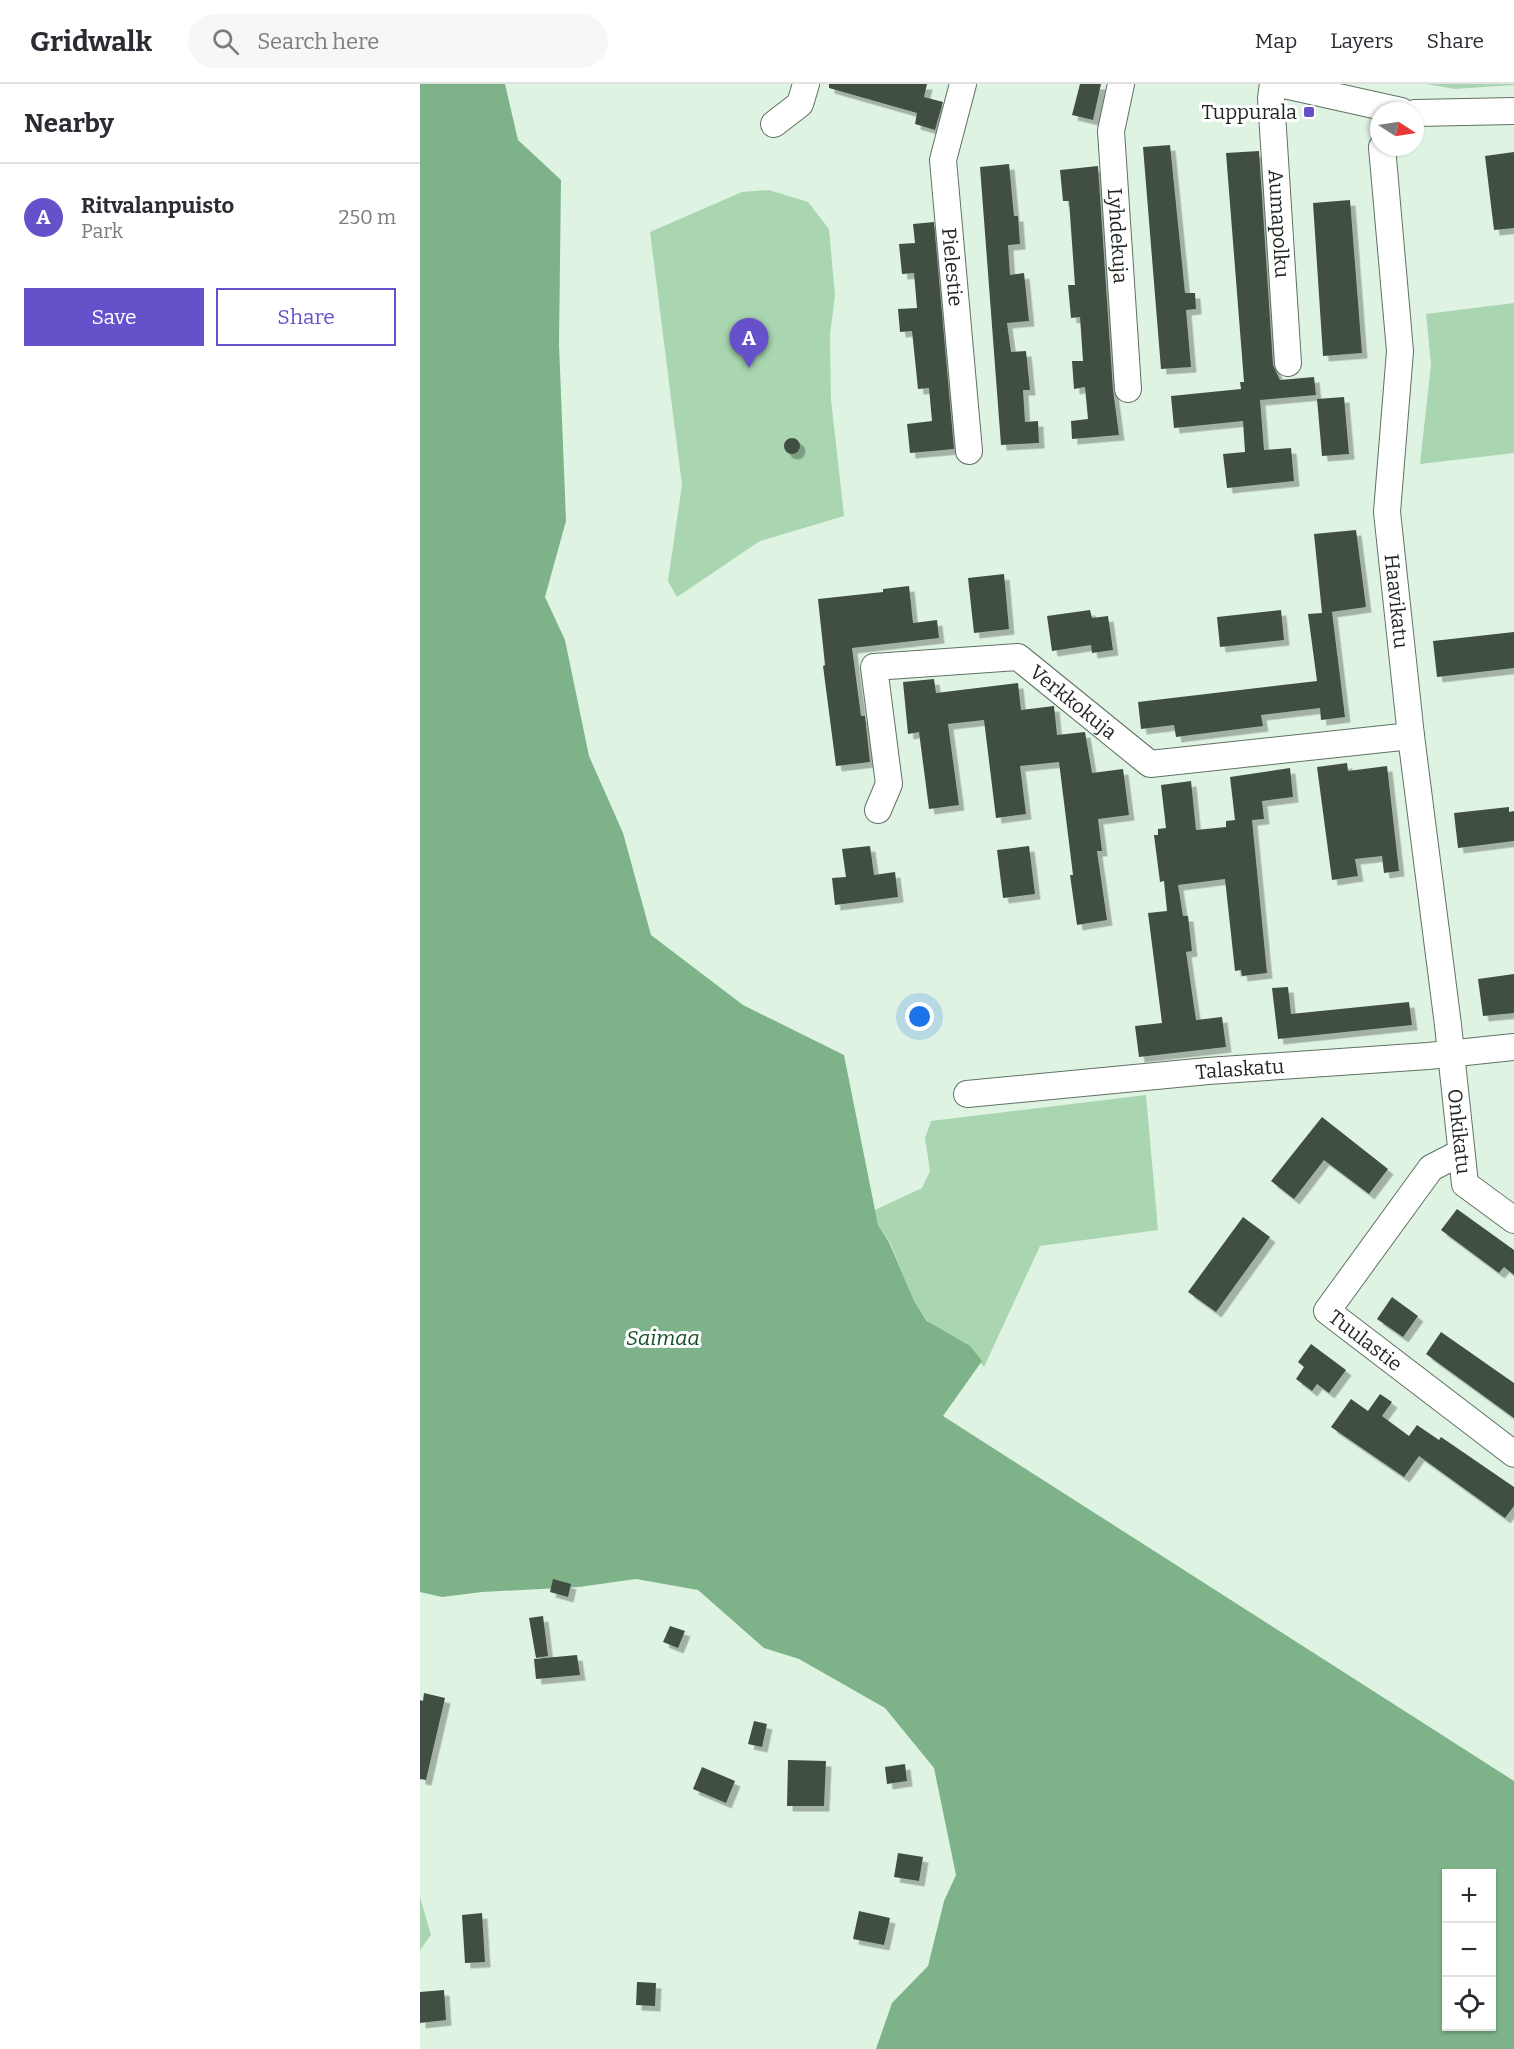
<!DOCTYPE html>
<html lang="en">
<head>
<meta charset="utf-8">
<style>
	:root { --surface:#fff; --page:#f7f7f7; --text:#2b2b33; --muted:#7c7c81; --line:#e1e1e2; --accent:#6751cb }
	body { margin:0; font-family:Bitter,serif; background:var(--page); color:var(--text) }
	.controls { position:absolute; right:18px; bottom:18px; display:grid; overflow:hidden; border-radius:0px; box-shadow:0 2px 4px #0004 }
	.controls button { width:54px; height:54px; display:grid; place-items:center; padding:0; border:0; border-bottom:2px solid var(--line); background:var(--surface); color:var(--text); font:30px sans-serif }
	.compass { position:absolute; left:950px; top:18px; width:54px; height:54px; border-radius:50%; background:var(--surface); box-shadow:0 2px 4px #0004; rotate:102deg }
	.you { position:absolute; left:500px; top:933px; width:21px; height:21px; margin:-15px; border:4px solid #fff; border-radius:50%; background:#1a73e8; box-shadow:0 0 0 9px #1a73e833 }
	.badge { display:grid; place-items:center; width:39px; height:39px; border-radius:50%; background:var(--accent); color:#fff; font-size:20px; font-weight:700 }
	.pin { position:absolute; translate:-50% -50px; filter:drop-shadow(0 2px 3px #0008) }
	.pin::after { content:''; position:absolute; top:32px; width:21px; height:18px; background:inherit; clip-path:polygon(0 0,100% 0,50% 100%) }
	.list { margin:0; padding:0; list-style:none }
	h2 { display:flex; justify-content:space-between; align-items:center; height:78px; margin:0; padding:0 24px; font-size:26px }
	h2 small { font-size:20px; font-weight:400; color:var(--muted) }
	.list li { display:grid; grid-template-columns:39px 1fr auto; gap:18px; align-items:center; box-sizing:border-box; height:108px; padding:0 24px; border-top:2px solid var(--line) }
	.list b { display:block; font-size:22px; white-space:nowrap }
	.list p { margin:0; font-size:20px; white-space:nowrap; color:var(--muted) }
	.list em { font-size:20px; font-style:normal; color:var(--muted) }
	.actions { display:flex; gap:12px; padding:18px 24px }
	.actions a { flex:1; padding:14px 0; border:2px solid var(--accent); border-radius:0px; text-align:center; font-size:21px; color:var(--accent) }
	.actions .main { background:var(--accent); color:#fff }
	.icon { flex:none; width:33px; height:33px; fill:none; stroke:currentColor; stroke-width:2; stroke-linecap:round; stroke-linejoin:round }
	.map { position:relative; flex:none; width:1094px; height:1965px; overflow:hidden }
	header { display:flex; align-items:center; gap:36px; box-sizing:border-box; height:84px; padding:0 30px; background:var(--surface); border-bottom:2px solid var(--line) }
	header strong { font-size:28px }
	nav { display:flex; gap:33px; margin-inline-start:auto; font-size:21px }
	.search { width:420px; height:54px; background:var(--page); display:flex; align-items:center; gap:15px; box-sizing:border-box; padding:0 21px; border-radius:33px; color:var(--muted); font-size:22px }
	main { display:flex }
	aside { flex:1; background:var(--surface) }
	.map>svg:first-child { display:block }
	.green { fill:#a9d6b1 }
	.water { fill:#7eb389; fill-rule:evenodd }
	.building { fill:#405043; filter:url(#shadow) }
	.lines { fill:none; stroke-linecap:round; stroke-linejoin:round }
	.minor-casing { stroke:#607163; stroke-width:28 }
	.minor { stroke:#fff; stroke-width:26 }
	.poi-dot { fill:#6751cb; stroke:#fff; stroke-width:2 }
	.labels { text-anchor:middle; dominant-baseline:central; stroke-width:6; stroke-linejoin:round; paint-order:stroke }
	.poi-label { font-size:20px; fill:#1e251f; stroke:#fff; text-anchor:end }
	.street-label { font-size:20px; fill:#1e251f; stroke:#fff }
	.water-label { font-size:21px; font-style:italic; fill:#155028; stroke:#fff }
</style>
</head>
<body>
<header>
<strong>Gridwalk</strong>
<div class="search"><svg class="icon" aria-label="search" viewBox="0 0 24 24"><circle cx="10" cy="10" r="6"/><path d="M15 15l6 6"/></svg>Search here</div>
<nav><a>Map</a><a>Layers</a><a>Share</a></nav>
</header>
<main>
<aside>
<h2>Nearby<small></small></h2>
<ul class="list">
<li><span class="badge">A</span><div><b>Ritvalanpuisto</b><p>Park</p></div><em>250 m</em></li>
</ul>
<div class="actions"><a class="main">Save</a><a>Share</a></div>
</aside>
<div class="map">
<svg width="1094" height="1965" viewBox="0 0 1094 1965">
	<defs>
		<filter id="shadow"><feDropShadow dx="5.5" dy="5.5" stdDeviation="0" flood-color="#0004"/></filter>
	</defs>
	<rect width="100%" height="100%" fill="#dff3e3"/>
	<path class="green" d="M1006 0H1094V1L1035 5Z
		M349 106 388 118 409 145 415 211 410 251 411 316 424 432 340 457 257 513 248 497 262 401 230 148 322 108Z
		M1094 219V369L1000 380 1011 280 1006 230Z
		M726 1011 738 1146 620 1162 564 1283 549 1262 523 1249 508 1237 493 1216 470 1158 458 1141 455 1126 502 1104 510 1087 505 1054 511 1037Z
		M0 1813 11 1851 0 1866Z"/>
	<path class="water" d="M0 0H85L98 56 141 96 139 260 146 437 125 513 145 556 169 672 203 749 231 851 323 921 424 971 458 1141 469 1158 494 1217 507 1237 550 1262 562 1277 523 1332 1094 1697V1965H456L472 1919 508 1882 524 1817 536 1791 514 1684 465 1624 379 1575 344 1564 278 1506 216 1495 159 1503 62 1508 22 1513 0 1508ZM1026 1790H1072V1942H1026Z"/>
	<path class="building" d="M409 0H507L504 13 523 18 515 46 495 40 497 29 409 4Z
		M660 0H681L673 36 652 31Z
		M750 61 765 209H775L776 225 766 226 771 283 741 285 723 63Z
		M839 67 853 281 860 296 894 293 896 311 840 316 844 366 871 364 874 397 807 404 803 370 825 368 823 337 754 344 751 312 821 305 820 298H824L806 69Z
		M1094 68V144L1074 146 1065 72Z
		M589 80 594 132H598L600 160 588 161 590 191 604 189 609 237 587 239 591 268 606 267 610 306H603L605 338 618 337 619 359 581 361 560 83Z
		M678 82 693 306 699 351 652 355 651 337 668 335 665 303 654 305 652 277H663L660 233 651 234 648 201H655L649 117H643L640 86Z
		M930 116 942 269 903 272 893 119Z
		M514 138 534 365 490 369 487 340 512 337 509 304 498 305 492 247 480 248 478 225 497 224 494 189 482 190 479 160 495 159 493 140Z
		M924 313 929 370 902 372 897 315Z
		M364 362a8 8 0 1 1 16 0a8 8 0 1 1-16 0Z
		M936 446 946 523 904 529 912 528 925 633 901 636 900 624 841 631 843 642 771 651 756 653 754 641 721 645 718 618 897 597 888 530 902 529 894 450Z
		M584 490 589 545 554 549 548 494Z
		M489 502 493 539 517 536 519 554 432 564 441 632H445L450 678 416 682 403 582 405 581 398 515 463 508V505Z
		M670 526 672 534 688 532 693 566 672 569 671 561 632 567 627 532Z
		M861 526 864 556 800 563 797 533Z
		M1094 548V584L1017 593 1013 557Z
		M514 595 516 609 598 599 601 626 634 622 637 651 665 648 672 689 703 685 709 731 678 735 682 767H677L687 836 657 841 650 791H653L639 678 600 682 606 730 576 734 564 636 528 640 539 721 509 725 499 648 488 650 483 598Z
		M927 679 928 687 967 682 979 787 964 789 962 772 935 775 938 792 912 796 897 683Z
		M870 684 873 713 842 717 844 735 832 736 847 889 822 892 821 886 815 887 805 795 758 801 763 832H768L772 867 766 868 776 936 802 933 806 963 719 973 715 942 742 939 728 829 747 827 744 797 740 798 734 751H738V745L746 744 741 701 771 697 776 746 806 743V737L815 736 810 693Z
		M1089 723V728L1094 727V757L1038 764 1034 729Z
		M450 762 454 791 475 788 478 813 415 821 412 794 426 793 422 765Z
		M609 762 615 810 583 814 577 766Z
		M1094 890V929L1063 932 1058 895Z
		M868 903 871 930 989 918 992 941 858 955 852 904Z
		M902 1033 968 1085 949 1110 904 1076 874 1115 851 1097Z
		M1037 1125 1094 1166V1191L1084 1183 1079 1189 1021 1146Z
		M823 1133 850 1153 796 1228 768 1208Z
		M972 1213 998 1232 983 1253 957 1235Z
		M1021 1248 1094 1299V1334L1006 1270Z
		M891 1260 926 1286 909 1309 897 1300 892 1307 876 1295 884 1283 878 1278Z
		M960 1310 972 1318 962 1332 989 1352 997 1341 1019 1356 1021 1353 1094 1403V1422L1085 1434 999 1372 984 1393 911 1343 931 1315 948 1327Z
		M133 1495 151 1500 148 1513 130 1508Z
		M123 1532 128 1572 116 1574 109 1534Z
		M250 1542 265 1547 258 1564 243 1558Z
		M157 1571 160 1591 116 1595 114 1575Z
		M4 1609 25 1614 6 1696 0 1695V1616L3 1617Z
		M334 1637 347 1640 342 1663 328 1660Z
		M368 1676 406 1677 404 1722H367Z
		M485 1680 487 1697 467 1700 465 1683Z
		M282 1683 315 1697 306 1719 273 1705Z
		M478 1769 503 1773 499 1797 474 1793Z
		M439 1827 470 1834 464 1861 433 1855Z
		M62 1829 65 1878 45 1879 42 1831Z
		M217 1898 236 1899 235 1922 216 1921Z
		M24 1906 26 1936 0 1939V1908Z"/>
	<g class="lines">
		<defs>
			<g id="minor">
				<path id="s1" d="M543 0 523 76 549 367"/>
				<path id="s2" d="M701 0 691 47 708 305"/>
				<path id="s3" d="M853 0 851 14 868 279"/>
				<path d="M860 0 981 27"/>
				<path d="M995 29 1094 27"/>
				<path d="M354 40 380 20 386 0"/>
				<path id="s4" d="M962 63 980 267 967 428 991 652 1028 941 1045 1100 1094 1136"/>
				<path id="s5" d="M458 726 469 700 454 583 598 573 730 680 991 652"/>
				<path id="s6" d="M547 1010 788 987 1008 972 1094 963"/>
				<path id="s7" d="M1040 1069 1011 1084 907 1227 1094 1370"/>
			</g>
		</defs>
		<use href="#minor" class="minor-casing"/>
		<use href="#minor" class="minor"/>
	</g>
	<rect class="poi-dot" x="883" y="22" width="12" height="12" rx="3"/>
	<g class="labels">
		<g class="poi-label">
			<text x="877" y="28">Tuppurala</text>
		</g>
		<g class="street-label">
			<text stroke="none"><textPath href="#s3" startOffset="140">Aumapolku</textPath></text>
			<text stroke="none"><textPath href="#s2" startOffset="153">Lyhdekuja</textPath></text>
			<text stroke="none"><textPath href="#s1" startOffset="186">Pielestie</textPath></text>
			<text stroke="none"><textPath href="#s4" startOffset="456">Haavikatu</textPath></text>
			<text stroke="none"><textPath href="#s5" startOffset="362">Verkkokuja</textPath></text>
			<text stroke="none"><textPath href="#s6" startOffset="274">Talaskatu</textPath></text>
			<text stroke="none"><textPath href="#s4" startOffset="990">Onkikatu</textPath></text>
			<text stroke="none"><textPath href="#s7" startOffset="258">Tuulastie</textPath></text>
		</g>
		<g class="water-label">
			<text x="243" y="1254">Saimaa</text>
		</g>
	</g>
</svg>
<div class="controls">
<button>+</button>
<button>−</button>
<button><svg class="icon" aria-label="locate" viewBox="0 0 24 24"><circle cx="12" cy="12" r="6"/><path d="M12 2v4M12 18v4M2 12h4M18 12h4"/></svg></button>
</div>
<svg class="compass" viewBox="-18 -18 36 36"><path d="M0-13l5 13h-10z" fill="#e53935"/><path d="M0 13l5-13h-10z" fill="#7c7c81"/></svg>
<div class="you"></div>
<div class="pin badge" style="left:329px;top:284px">A</div>
</div>
</main>
</body>
</html>
